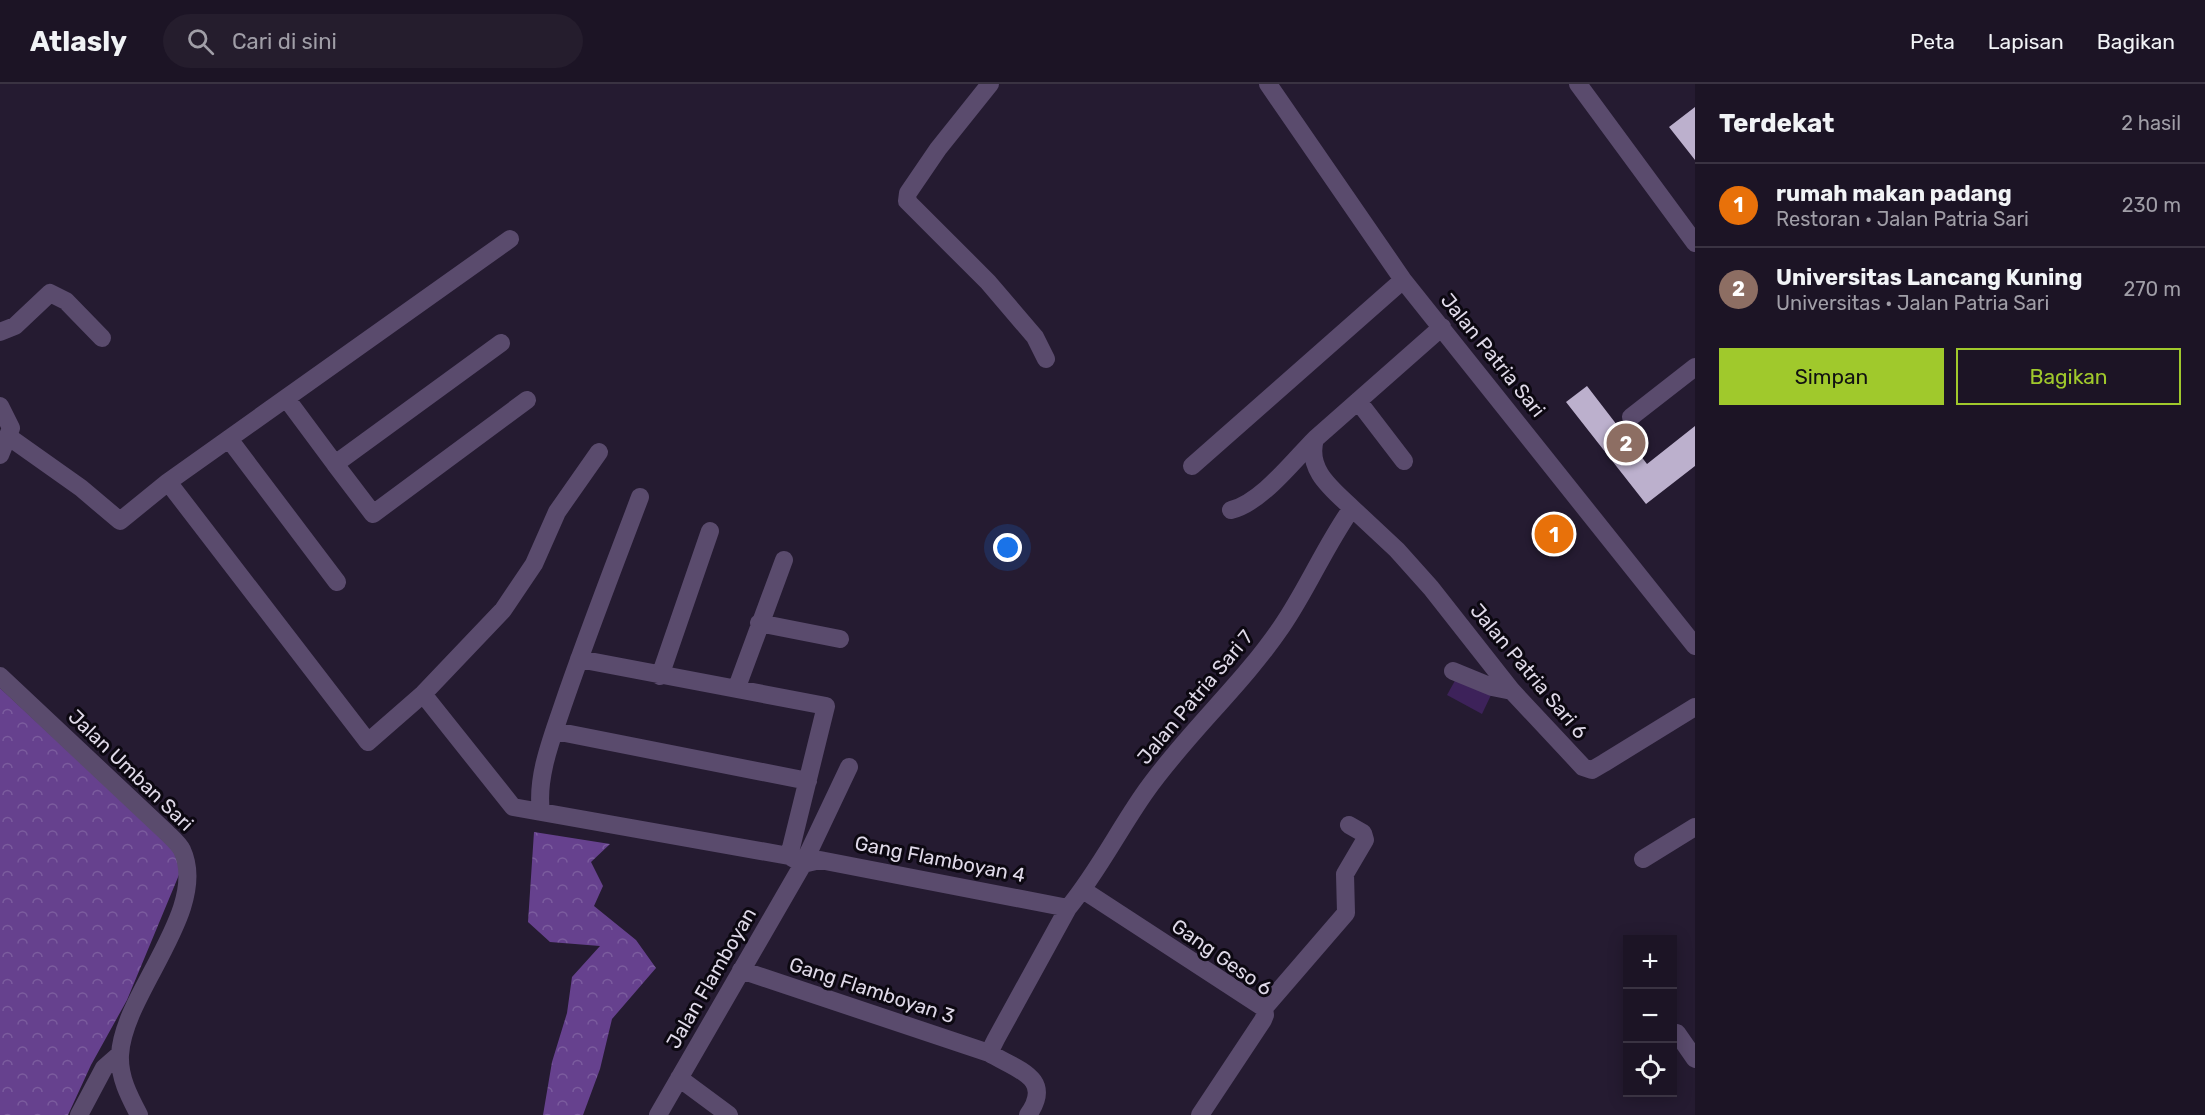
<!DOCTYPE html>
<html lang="id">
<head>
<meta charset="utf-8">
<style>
	:root { --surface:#1c1425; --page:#251d2d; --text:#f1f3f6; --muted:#a09ea7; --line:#3a3342; --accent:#a0c92c }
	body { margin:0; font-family:Rubik,sans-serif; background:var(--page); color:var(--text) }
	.controls { position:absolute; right:18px; bottom:18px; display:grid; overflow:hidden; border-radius:0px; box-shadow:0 3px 15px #0003 }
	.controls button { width:54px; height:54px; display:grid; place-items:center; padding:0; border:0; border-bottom:2px solid var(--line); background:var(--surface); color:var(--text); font:30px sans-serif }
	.you { position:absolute; left:1008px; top:464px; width:21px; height:21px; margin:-15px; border:4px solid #fff; border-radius:50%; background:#1a73e8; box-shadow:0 0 0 9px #1a73e833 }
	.badge { display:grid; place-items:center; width:39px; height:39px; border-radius:50%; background:var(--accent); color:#fff; font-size:20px; font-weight:700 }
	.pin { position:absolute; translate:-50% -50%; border:3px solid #fff; box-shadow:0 2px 6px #0006 }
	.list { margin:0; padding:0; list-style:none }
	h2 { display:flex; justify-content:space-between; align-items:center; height:78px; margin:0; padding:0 24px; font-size:26px }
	h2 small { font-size:20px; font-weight:400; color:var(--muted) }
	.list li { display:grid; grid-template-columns:39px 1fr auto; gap:18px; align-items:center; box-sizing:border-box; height:84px; padding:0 24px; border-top:2px solid var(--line) }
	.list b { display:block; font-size:22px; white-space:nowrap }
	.list p { margin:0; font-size:20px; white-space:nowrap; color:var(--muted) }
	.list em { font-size:20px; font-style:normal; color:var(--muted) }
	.actions { display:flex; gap:12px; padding:18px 24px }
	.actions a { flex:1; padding:14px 0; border:2px solid var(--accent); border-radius:0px; text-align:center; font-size:21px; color:var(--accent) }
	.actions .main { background:var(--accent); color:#111 }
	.icon { flex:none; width:33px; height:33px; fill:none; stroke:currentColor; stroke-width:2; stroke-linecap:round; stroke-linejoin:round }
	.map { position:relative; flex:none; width:1695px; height:1031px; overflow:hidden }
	header { display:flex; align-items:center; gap:36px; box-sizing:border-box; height:84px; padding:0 30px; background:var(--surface); border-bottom:2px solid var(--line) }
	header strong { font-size:28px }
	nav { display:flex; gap:33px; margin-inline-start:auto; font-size:21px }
	.search { width:420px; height:54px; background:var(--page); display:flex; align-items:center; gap:15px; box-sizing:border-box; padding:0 21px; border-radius:33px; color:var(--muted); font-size:22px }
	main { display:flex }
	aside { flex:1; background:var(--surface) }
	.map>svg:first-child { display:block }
	.forest { fill:url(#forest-crowns) }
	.pitch { fill:#3d225a }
	.building { fill:#bcb0cd }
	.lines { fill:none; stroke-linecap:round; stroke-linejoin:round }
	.minor { stroke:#5a4b6d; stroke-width:18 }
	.labels { text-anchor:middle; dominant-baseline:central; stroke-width:6; stroke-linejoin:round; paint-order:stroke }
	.street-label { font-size:20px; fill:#dfd9e8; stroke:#0c0811 }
</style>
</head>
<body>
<header>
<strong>Atlasly</strong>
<div class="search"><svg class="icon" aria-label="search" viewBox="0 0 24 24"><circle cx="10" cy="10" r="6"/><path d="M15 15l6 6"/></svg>Cari di sini</div>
<nav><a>Peta</a><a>Lapisan</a><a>Bagikan</a></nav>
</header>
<main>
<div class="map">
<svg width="1695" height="1031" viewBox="0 0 1695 1031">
	<defs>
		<pattern id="forest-crowns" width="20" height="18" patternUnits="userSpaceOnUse" patternTransform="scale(1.5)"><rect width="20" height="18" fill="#66418e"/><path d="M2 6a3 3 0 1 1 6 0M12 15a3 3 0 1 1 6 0" fill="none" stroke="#7b5c9e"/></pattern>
	</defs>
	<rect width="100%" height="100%" fill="#251b31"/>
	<path class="forest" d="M0 604 166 758 175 770 181 786 127 916 91 981 68 1031H0Z
		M534 748 610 760 591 778 603 802 594 822 636 856 656 884 612 935 600 985 583 1031H543L552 978 567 929 572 893 600 862 550 858 528 838Z"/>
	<path class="pitch" d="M1457 593 1491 611 1482 630 1447 611Z"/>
	<path class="building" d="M1695 23V76L1669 43Z
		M1587 302 1647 380 1695 342V382L1646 420 1566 318Z"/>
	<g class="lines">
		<path class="minor" d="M990 0 938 65 908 109 907 117 988 198 1035 253 1046 275
			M1268 0 1403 196 1695 562
			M1578 0 1695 159
			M0 248 15 242 50 209 66 217 102 254
			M286 314 335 380 501 259
			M1358 317 1404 377
			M0 322 11 344 0 371
			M1631 333 1695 283
			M9 353 81 404 120 437 168 398 368 658 423 610 503 526 534 480 557 428 599 368
			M229 355 337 498
			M335 380 373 430 527 316
			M1192 382 1403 196
			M168 398 510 155
			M1352 424 1397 466 1431 504 1512 607 1583 683 1592 686 1604 679 1695 623
			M1231 426C1261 419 1293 377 1315 355
			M759 539 840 555
			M579 575 826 622 789 772
			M1453 587 1492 603 1512 607
			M0 592 167 749C172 754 179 760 182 766 210 826 123 909 120 971 119 993 129 1012 139 1031
			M660 592 710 447
			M737 603 784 476
			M423 610 513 723 789 772 803 780
			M555 647 808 697
			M541 728C536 693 552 654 563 621 587 551 614 482 640 413
			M1643 775 1695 743
			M803 780 820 776 1068 824
			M1083 806 1264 924 1265 931 1263 936 1200 1031
			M741 886 989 969
			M1264 924 1346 829 1345 790 1365 756 1363 749 1349 741
			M1677 949 1695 975
			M679 994 729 1031
			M79 1031 104 984 120 970
			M658 1031 803 780 849 683
			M1028 1031C1054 994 1018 986 989 969L996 955 1068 824C1098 788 1119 745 1146 707 1187 649 1242 601 1282 542 1308 504 1325 462 1352 424 1332 405 1306 386 1315 355L1442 243"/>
	</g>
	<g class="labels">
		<g class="street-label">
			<text transform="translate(1493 271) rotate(51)">Jalan Patria Sari</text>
			<text transform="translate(1529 587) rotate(50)">Jalan Patria Sari 6</text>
			<text transform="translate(1195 613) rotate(-50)">Jalan Patria Sari 7</text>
			<text transform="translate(131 686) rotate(44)">Jalan Umban Sari</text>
			<text transform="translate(940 775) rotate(11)">Gang Flamboyan 4</text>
			<text transform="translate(1222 873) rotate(35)">Gang Geso 6</text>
			<text transform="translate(711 894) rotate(-60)">Jalan Flamboyan</text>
			<text transform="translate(872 906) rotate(18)">Gang Flamboyan 3</text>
		</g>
	</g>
</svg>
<div class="controls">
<button>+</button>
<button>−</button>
<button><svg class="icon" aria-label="locate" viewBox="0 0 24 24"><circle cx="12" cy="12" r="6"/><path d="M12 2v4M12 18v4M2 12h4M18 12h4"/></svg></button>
</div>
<div class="you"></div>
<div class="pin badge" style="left:1554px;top:450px;background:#e8710a">1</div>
<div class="pin badge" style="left:1626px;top:359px;background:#8d6e63">2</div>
</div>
<aside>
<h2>Terdekat<small>2 hasil</small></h2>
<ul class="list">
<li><span class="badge" style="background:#e8710a">1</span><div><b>rumah makan padang</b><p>Restoran · Jalan Patria Sari</p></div><em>230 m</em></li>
<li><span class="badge" style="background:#8d6e63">2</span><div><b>Universitas Lancang Kuning</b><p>Universitas · Jalan Patria Sari</p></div><em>270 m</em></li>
</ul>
<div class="actions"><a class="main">Simpan</a><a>Bagikan</a></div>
</aside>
</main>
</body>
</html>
